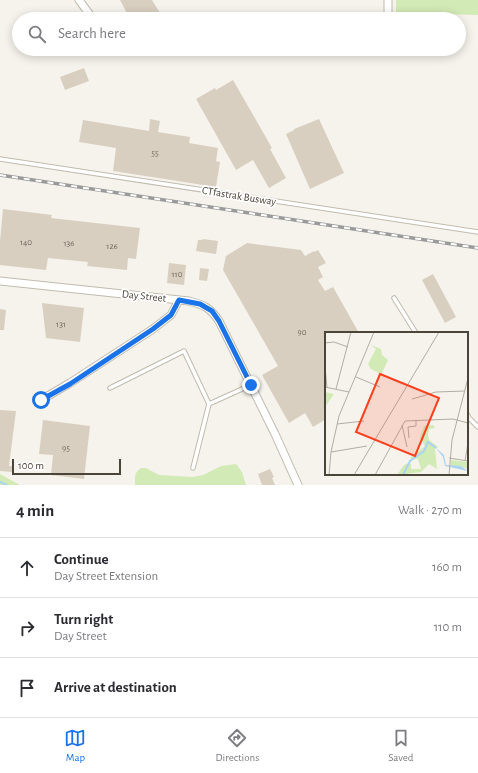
<!DOCTYPE html>
<html lang="en">
<head>
<meta charset="utf-8">
<style>
	:root { --surface:#fff; --page:#f2f2f3; --text:#2b2b33; --muted:#7c7c81; --line:#e1e1e2; --accent:#1a73e8 }
	body { margin:0; font-family:"Alegreya Sans",sans-serif; background:var(--page); color:var(--text) }
	.scale { position:absolute; left:12px; bottom:10px; width:109px; box-sizing:border-box; padding-left:4px; border:2px solid #4b4439; border-top:0; font-size:11px; line-height:14px; white-space:nowrap; color:#4b4439; -webkit-text-stroke:3px #fff; paint-order:stroke }
	.stop { position:absolute; width:12px; height:12px; margin:-9px; border:3px solid #1a73e8; border-radius:50%; background:#fff }
	.stop.end { background:#1a73e8; border-color:#fff; box-shadow:0 1px 4px #0008 }
	.list { margin:0; padding:0; list-style:none }
	h2 { display:flex; justify-content:space-between; align-items:center; height:52px; margin:0; padding:0 16px; font-size:17px }
	h2 small { font-size:13px; font-weight:400; color:var(--muted) }
	.list li { display:grid; grid-template-columns:26px 1fr auto; gap:12px; align-items:center; box-sizing:border-box; height:60px; padding:0 16px; border-top:1px solid var(--line) }
	.list b { display:block; font-size:15px; white-space:nowrap }
	.list p { margin:0; font-size:13px; white-space:nowrap; color:var(--muted) }
	.list em { font-size:13px; font-style:normal; color:var(--muted) }
	.icon { flex:none; width:22px; height:22px; fill:none; stroke:currentColor; stroke-width:2; stroke-linecap:round; stroke-linejoin:round }
	.map { position:relative; flex:none; width:478px; height:485px; overflow:hidden }
	.search { position:absolute; background:var(--surface); box-shadow:0 2px 10px #0003; left:12px; right:12px; top:12px; height:44px; display:flex; align-items:center; gap:10px; box-sizing:border-box; padding:0 14px; border-radius:22px; color:var(--muted); font-size:15px }
	.sheet { height:232px; background:var(--surface) }
	nav { display:flex; justify-content:space-around; align-items:center; box-sizing:border-box; height:56px; border-top:1px solid var(--line); background:var(--surface); font-size:11px; color:var(--muted) }
	nav a { display:grid; justify-items:center; gap:2px }
	nav .on { color:var(--accent) }
	.map>svg:first-child { display:block }
	.green { fill:#d2eab5 }
	.lines { fill:none; stroke-linecap:round; stroke-linejoin:round }
	.stream { stroke:#a9d4f2; stroke-width:2 }
	.building { fill:#d8cfc1 }
	.lane-casing { stroke:#c2bbae; stroke-width:5.5 }
	.street-casing { stroke:#c2bbae; stroke-width:9 }
	.lane { stroke:#fff; stroke-width:3.5 }
	.street { stroke:#fff; stroke-width:7 }
	.rail-casing { stroke:#9a9a9a; stroke-width:3.5 }
	.rail { stroke:#fff; stroke-width:2; stroke-dasharray:6; stroke-linecap:butt }
	.route { stroke:#1a73e8; stroke-width:5 }
	.labels { text-anchor:middle; dominant-baseline:central; stroke-width:3.5; stroke-linejoin:round; paint-order:stroke }
	.number-label { font-size:9px; fill:#6e675b }
	.street-label { font-size:11px; fill:#4b4439; stroke:#fff }
	.inset-river { fill:none; stroke:#a9d4f2; stroke-width:2 }
	.inset-road { fill:none; stroke:#b2ada4; stroke-width:1 }
	.view { fill:#fc3f1d; fill-opacity:0.15; stroke:#fc3f1d; stroke-width:2 }
	.inset-edge { fill:none; stroke:#4b4439; stroke-width:2 }
</style>
</head>
<body>
<div class="map">
<svg width="478" height="485" viewBox="0 0 478 485">
	<rect width="100%" height="100%" fill="#f6f3ec"/>
	<path class="green" d="M396 0H478V15L412 13C406 14 402 18 396 12Z
		M236 464 242 472 246 485H135C135 477 134 473 141 468H146L159 475 193 477 203 475 221 466Z
		M0 474 20 485H0Z"/>
	<g class="lines">
		<path class="stream" d="M0 482 7 485"/>
	</g>
	<path class="building" d="M120 0H152L160 13 149 19H147L145 16 141 18 138 14 130 19Z
		M84 68 89 81 65 90 60 77Z
		M233 80 272 148 270 149 286 178 269 188 253 160 236 170 196 99 215 88 216 90Z
		M150 119 160 121 158 132 190 137 189 143 218 148 216 161 220 162 216 187 113 171 116 148 79 142 83 120 149 131Z
		M319 119 344 173 310 189 286 134 294 130V129Z
		M3 209 52 215 51 218 140 228 136 259 128 258 127 270 87 266 88 262 48 258 46 270 0 265V241Z
		M203 239 218 241 216 254 196 251 198 240H202Z
		M247 243 301 250 305 256 314 251V252L318 250 326 263 318 267 323 277 318 280 325 291 333 287 359 333H326V419L313 427 305 413 289 423 262 375 278 366 223 270 226 256Z
		M169 263 186 265 184 285 167 283Z
		M200 268 209 269 207 281 199 280Z
		M433 274 456 317 445 323 422 280Z
		M42 303 84 308 80 342 46 338Z
		M0 309 6 310 4 330H0Z
		M0 410 16 411 9 466H12V472L0 471Z
		M43 420 90 426 84 479 51 475 53 455 39 454Z
		M270 469 274 477 272 478 275 485H262L258 474Z"/>
	<g class="lines">
		<defs>
			<path id="lane" d="M0 159 478 232
				M394 298 416 333
				M110 388 184 351 209 404 251 385
				M467 414 469 418 478 427
				M193 468 209 404"/>
			<path id="street" d="M79 0 93 19
				M388 19V0
				M0 281 189 301C205 305 210 308 219 321L275 434 298 485
				M41 400 70 383 153 329 171 315 179 300"/>
		</defs>
		<use href="#lane" class="lane-casing"/>
		<use href="#street" class="street-casing"/>
		<use href="#lane" class="lane"/>
		<use href="#street" class="street"/>
		<defs>
			<path id="rail" d="M0 175 478 248"/>
		</defs>
		<use href="#rail" class="rail-casing"/>
		<use href="#rail" class="rail"/>
	</g>
	<g class="lines">
		<path class="route" d="M41 400 70 384 153 329 171 315 179 300 200 304 212 311 219 321 251 385"/>
	</g>
	<g class="labels">
		<g class="number-label">
			<text x="155" y="153">55</text>
			<text x="26" y="242">140</text>
			<text x="69" y="243">136</text>
			<text x="112" y="246">126</text>
			<text x="177" y="274">110</text>
			<text x="61" y="324">131</text>
			<text x="302" y="332">90</text>
			<text x="66" y="448">95</text>
		</g>
		<g class="street-label">
			<text transform="translate(239 196) rotate(9)">CTfastrak Busway</text>
			<text transform="translate(144 296) rotate(6)">Day Street</text>
		</g>
	</g>
	<g transform="translate(325 332)">
		<rect width="143" height="143" fill="#f6f3ec"/>
		<path d="M46 13 56 17 57 23 63 28 52 52 54 41 46 37 43 32 51 17ZM0 60 9 62 0 75ZM108 93 110 96 104 97 103 103 104 108 113 115 110 117 112 137 104 132 96 140 72 143 79 133 84 131 86 132V137H96L93 127 85 126 100 114 95 106 99 94ZM126 128 143 130V137L136 134H126Z" fill="#d2eab5"/>
		<path d="M111 116 119 123 121 133 136 134 143 139 120 134 118 125Z" fill="#a9d4f2"/>
		<path class="inset-river" d="M78 143 85 129 99 119 103 110 111 116"/>
		<path class="inset-road" d="M0 11 9 10 23 15M0 35 2 55M31 45 55 55M0 55 24 60M11 57 26 0M87 67 111 60 140 59M12 92 39 89M77 93 82 115M84 106 83 95 91 94V88M6 120 42 114M124 126 143 129M140 129 143 111M4 143 6 120 14 84 49 0M29 143 114 0M50 143 80 89 128 87 143 91M124 143 127 108 143 46"/>
		<path class="view" d="M55 42 114 66 90 124 31 100Z"/>
		<rect width="143" height="143" class="inset-edge"/>
	</g>
</svg>
<div class="scale">100 m</div>
<div class="stop" style="left:41px;top:400px"></div>
<div class="stop end" style="left:251px;top:385px"></div>
<div class="search"><svg class="icon" aria-label="search" viewBox="0 0 24 24"><circle cx="10" cy="10" r="6"/><path d="M15 15l6 6"/></svg>Search here</div>
</div>
<section class="sheet">
<h2>4 min<small>Walk · 270 m</small></h2>
<ul class="list">
<li><svg class="icon" aria-label="ahead" viewBox="0 0 24 24"><path d="M12 20V5M6 11l6-6 6 6"/></svg><div><b>Continue</b><p>Day Street Extension</p></div><em>160 m</em></li>
<li><svg class="icon" aria-label="right" viewBox="0 0 24 24"><path d="M7 20v-9h11M14 6l5 5-5 5"/></svg><div><b>Turn right</b><p>Day Street</p></div><em>110 m</em></li>
<li><svg class="icon" aria-label="arrive" viewBox="0 0 24 24"><path d="M6 21V4h12l-3 4 3 4H6"/></svg><div><b>Arrive at destination</b></div></li>
</ul>
</section>
<nav>
<a class="on"><svg class="icon" aria-label="map" viewBox="0 0 24 24"><path d="M3 6l6-2 6 2 6-2v14l-6 2-6-2-6 2zM9 4v14M15 6v14"/></svg>Map</a>
<a><svg class="icon" aria-label="directions" viewBox="0 0 24 24"><path d="M12 3l9 9-9 9-9-9zM9 14v-3h6M13 9l2 2-2 2"/></svg>Directions</a>
<a><svg class="icon" aria-label="saved" viewBox="0 0 24 24"><path d="M7 4h10v16l-5-4-5 4z"/></svg>Saved</a>
</nav>
</body>
</html>
